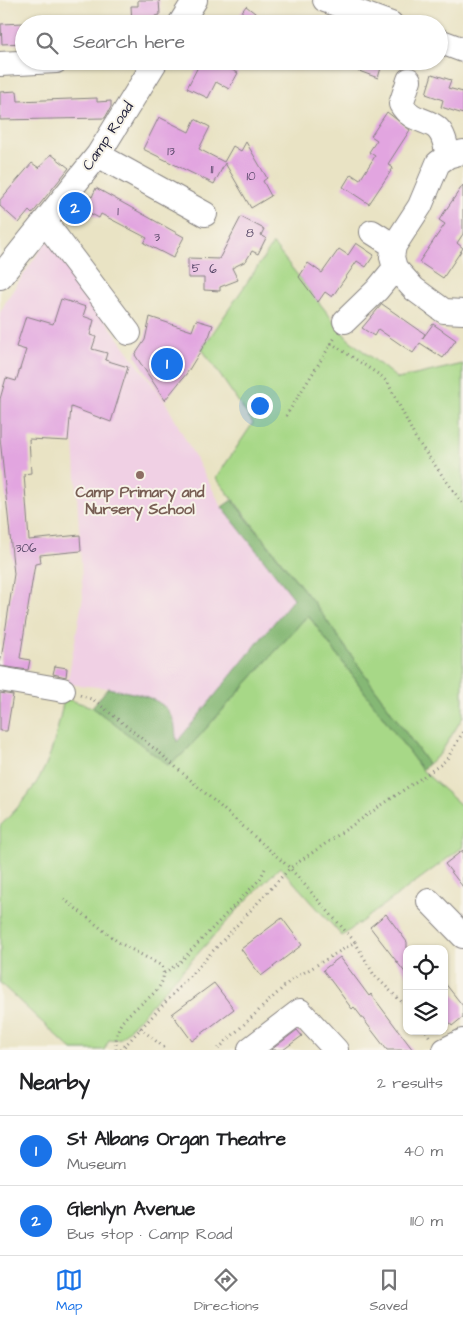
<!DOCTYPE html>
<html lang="en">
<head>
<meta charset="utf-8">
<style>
	:root { --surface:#fff; --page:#f2f2f2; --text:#202124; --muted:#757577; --line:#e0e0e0; --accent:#1a73e8 }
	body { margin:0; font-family:"Architects Daughter",sans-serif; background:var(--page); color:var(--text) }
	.controls { position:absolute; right:15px; bottom:15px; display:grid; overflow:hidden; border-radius:10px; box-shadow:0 1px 4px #0004 }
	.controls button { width:45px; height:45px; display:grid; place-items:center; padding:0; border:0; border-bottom:1px solid var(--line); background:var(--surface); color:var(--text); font:25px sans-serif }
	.you { position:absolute; left:259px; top:405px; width:18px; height:18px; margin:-12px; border:4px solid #fff; border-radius:50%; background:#1a73e8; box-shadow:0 0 0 8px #1a73e833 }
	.badge { display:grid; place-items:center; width:32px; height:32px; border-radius:50%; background:var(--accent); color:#fff; font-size:16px; font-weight:700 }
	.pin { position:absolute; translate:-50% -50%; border:2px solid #fff; box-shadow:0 1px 5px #0006 }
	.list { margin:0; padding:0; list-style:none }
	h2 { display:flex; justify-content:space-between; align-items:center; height:65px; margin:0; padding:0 20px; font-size:21px }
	h2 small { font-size:16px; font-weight:400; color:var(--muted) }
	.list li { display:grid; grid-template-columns:32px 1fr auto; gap:15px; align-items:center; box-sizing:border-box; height:70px; padding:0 20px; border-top:1px solid var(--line) }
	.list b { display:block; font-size:19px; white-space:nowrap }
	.list p { margin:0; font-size:16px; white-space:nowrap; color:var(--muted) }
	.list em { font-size:16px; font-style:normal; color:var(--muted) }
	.icon { flex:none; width:28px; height:28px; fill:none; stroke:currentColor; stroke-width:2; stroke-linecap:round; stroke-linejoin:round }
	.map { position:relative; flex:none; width:463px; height:1050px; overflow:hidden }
	.search { position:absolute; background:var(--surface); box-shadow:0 1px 4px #0004; left:15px; right:15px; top:15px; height:55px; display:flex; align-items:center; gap:12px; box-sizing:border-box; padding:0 18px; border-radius:28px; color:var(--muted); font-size:19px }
	.sheet { height:205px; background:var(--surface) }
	nav { display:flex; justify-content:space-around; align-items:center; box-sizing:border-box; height:70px; border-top:1px solid var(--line); background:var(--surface); font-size:14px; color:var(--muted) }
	nav a { display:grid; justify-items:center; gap:2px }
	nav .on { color:var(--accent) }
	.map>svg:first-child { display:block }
	.built { fill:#f0d0e4 }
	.green { fill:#a7d887; stroke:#647d61 }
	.forest { fill:#85b874; stroke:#546d58 }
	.building { fill:#e2a5e0 }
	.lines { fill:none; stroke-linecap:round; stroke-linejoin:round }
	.minor-casing { stroke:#868280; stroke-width:26 }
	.path { stroke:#868280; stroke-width:3; stroke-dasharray:1 4; stroke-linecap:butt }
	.minor { stroke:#fff; stroke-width:24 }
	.education-dot { fill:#8d6e63; stroke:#f7f3e8; stroke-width:2 }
	.labels { text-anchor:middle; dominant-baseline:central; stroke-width:4; stroke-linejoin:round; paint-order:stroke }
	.number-label { font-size:12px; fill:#524364 }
	.street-label { font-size:15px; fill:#22223b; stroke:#f7f3e8 }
	.education-label { font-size:15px; font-weight:bold; fill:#785e54; stroke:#f7f3e8 }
</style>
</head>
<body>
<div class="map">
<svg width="463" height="1050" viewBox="0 0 463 1050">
	<rect width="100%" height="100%" fill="#f7f3e8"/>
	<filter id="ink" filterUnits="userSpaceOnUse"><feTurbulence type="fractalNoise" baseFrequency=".02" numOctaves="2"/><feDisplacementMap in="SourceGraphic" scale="10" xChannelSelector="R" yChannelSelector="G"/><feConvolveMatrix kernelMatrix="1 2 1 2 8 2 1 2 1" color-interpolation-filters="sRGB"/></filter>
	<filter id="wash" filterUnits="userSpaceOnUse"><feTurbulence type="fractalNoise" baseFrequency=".0096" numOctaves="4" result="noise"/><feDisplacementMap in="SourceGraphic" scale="20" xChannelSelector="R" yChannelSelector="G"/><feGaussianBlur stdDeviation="1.12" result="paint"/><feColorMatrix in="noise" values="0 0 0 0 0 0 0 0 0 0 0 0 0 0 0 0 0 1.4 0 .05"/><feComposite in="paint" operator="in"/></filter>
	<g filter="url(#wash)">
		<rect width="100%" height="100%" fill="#e9e3c4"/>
		<path class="built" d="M47 240 166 403 222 507 294 598 177 742 108 688 67 684 83 597 74 443 0 436V313L7 299Z"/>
		<path class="green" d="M273 244 347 338 398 379 463 364V717L440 754 428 764 315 604 216 478 253 423 202 349Z
			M308 615 422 770 463 807V847L342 936 280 867 242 905 121 1038 109 1040 104 1050H72L0 983V826C45 781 52 759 64 698L92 707 168 765 184 753Z"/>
		<path class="forest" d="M232 500 315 604 428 764 422 770 308 615 184 753 168 765 92 707 108 688C129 693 164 695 173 719 176 726 175 735 177 742L294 598 222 507Z"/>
		<g id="blocks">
			<path class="building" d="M138 0H159L160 15 155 16 156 24H132L131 6H138Z
				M246 6 269 24H233Z
				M24 23V43L2 44 1 24Z
				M201 61H215L238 73 229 89 216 82 208 98 187 88Z
				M337 61H383L378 78 337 63Z
				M432 74 451 80 448 88 463 92V114L441 107 443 100 426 94Z
				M17 91 18 101 97 98V102L111 101V107L105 118 0 120V92Z
				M387 112 410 130 388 164 393 168 369 204 343 187 351 174 360 180 375 156 369 152 377 140 371 136Z
				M159 117 189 132 195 119 210 127 199 149 224 162 233 146 241 151 246 142 267 178 263 181 271 196 251 208 225 163 214 184 143 149Z
				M51 154 69 168 32 214 29 211 19 223 0 206V200L32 163 39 168Z
				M463 185V234L457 243 463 248 443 278 419 262 445 224 439 220Z
				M96 188 184 237 173 258 144 243 147 238 101 214 99 218 82 209 89 196 92 197Z
				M241 217 264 229 261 235 266 238 258 254 252 251 246 261 232 268 238 280 220 287V291L204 290V278H188V258L219 259Z
				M356 243 374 255 366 267 357 261 332 297 325 292 318 302 299 277 308 263 322 273 339 249 348 255Z
				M61 299 86 307 83 316 94 320 90 335 96 337 92 349 107 353 105 360 128 367 111 422 71 407 68 441 29 439 31 473 24 474 29 540 80 535 81 551 40 555 41 563 35 564 20 658 30 660 28 670 0 666 14 574 0 438V399L6 378 16 381 26 350 16 347 26 316 53 324Z
				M382 304 425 334 422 339 433 324 456 340 443 358 420 343 413 353 378 329 374 336 362 328Z
				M150 317 192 331 196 320 213 325 209 337 187 373 165 400 135 355 145 340Z
				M55 666 67 668 66 677 53 674Z
				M0 693 13 695 7 731H0Z
				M463 850V887L445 864Z
				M386 914 407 942V975L370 927Z
				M282 918 302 945 261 976 241 949Z
				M340 957 369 996 371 994 413 1050H387L354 1007 352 1009 323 970Z
				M444 982 463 1006V1017L452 1026 444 1015Z
				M214 983 234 1009 192 1041 172 1014Z
				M297 1030 302 1036 283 1050H271Z"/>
		</g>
	</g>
	<g filter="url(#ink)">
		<use href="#blocks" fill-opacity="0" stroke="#868280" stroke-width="1"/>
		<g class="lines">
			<defs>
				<path id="minor" d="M325 0 391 24
					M180 24 195 0
					M439 41 463 50
					M0 64 56 61
					M409 80 401 104C411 122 429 119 438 129 445 136 446 148 448 156
					M98 155 205 214
					M45 222 129 333
					M372 232 394 246
					M395 268 414 289 444 311 463 312
					M0 277 98 155 156 61
					M345 321 377 290 395 268 392 257 394 246 420 206 438 163 448 156 463 152
					M0 679 63 690
					M429 901 463 936
					M250 1049 300 1011 336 1050
					M445 1050 463 1041"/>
			</defs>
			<use href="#minor" class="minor-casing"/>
			<path class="path" d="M331 343 381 376 388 383 416 439 463 504
				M286 416 336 336
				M80 695 94 700 161 754 290 868 355 942 290 981 217 1050
				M64 899 118 942 162 966C172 995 126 1005 118 1030 116 1036 116 1044 116 1050
				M355 942 374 975 407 1007
				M164 973 178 964 260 879 265 869
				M140 1028 167 1050
				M426 1031 431 1039
				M121 1050 290 868 440 765 447 759 463 732"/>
			<use href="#minor" class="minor"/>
		</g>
	</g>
	<circle class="education-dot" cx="140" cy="475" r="5"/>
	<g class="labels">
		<g class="number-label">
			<text x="171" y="151">13</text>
			<text x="212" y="169">11</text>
			<text x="251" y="176">10</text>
			<text x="118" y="211">1</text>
			<text x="250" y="233">8</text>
			<text x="157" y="237">3</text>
			<text x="196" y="268">5</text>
			<text x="213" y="269">6</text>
			<text x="26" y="548">306</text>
		</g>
		<g class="street-label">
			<text transform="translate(108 136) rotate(-56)">Camp Road</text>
		</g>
		<g class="education-label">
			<text x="140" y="492">Camp Primary and<tspan x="140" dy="17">Nursery School</tspan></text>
		</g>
	</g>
</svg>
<div class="controls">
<button><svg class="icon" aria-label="locate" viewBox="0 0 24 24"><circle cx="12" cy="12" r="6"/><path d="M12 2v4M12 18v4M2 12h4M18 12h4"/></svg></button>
<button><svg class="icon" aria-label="layers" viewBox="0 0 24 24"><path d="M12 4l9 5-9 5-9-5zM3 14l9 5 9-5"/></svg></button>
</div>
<div class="you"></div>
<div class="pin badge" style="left:167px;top:364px">1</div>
<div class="pin badge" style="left:75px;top:208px">2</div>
<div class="search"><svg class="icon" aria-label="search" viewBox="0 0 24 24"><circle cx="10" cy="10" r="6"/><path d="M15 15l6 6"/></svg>Search here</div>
</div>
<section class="sheet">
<h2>Nearby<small>2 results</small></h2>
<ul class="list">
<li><span class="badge">1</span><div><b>St Albans Organ Theatre</b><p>Museum</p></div><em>40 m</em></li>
<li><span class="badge">2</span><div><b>Glenlyn Avenue</b><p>Bus stop · Camp Road</p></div><em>110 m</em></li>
</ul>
</section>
<nav>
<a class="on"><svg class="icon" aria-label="map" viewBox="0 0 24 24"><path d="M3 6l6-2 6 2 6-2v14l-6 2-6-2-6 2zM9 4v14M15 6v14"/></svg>Map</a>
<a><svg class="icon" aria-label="directions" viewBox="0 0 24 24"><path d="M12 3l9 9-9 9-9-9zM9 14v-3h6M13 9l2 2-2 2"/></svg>Directions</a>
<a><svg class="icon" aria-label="saved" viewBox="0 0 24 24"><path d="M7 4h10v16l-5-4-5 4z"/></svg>Saved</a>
</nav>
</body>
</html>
